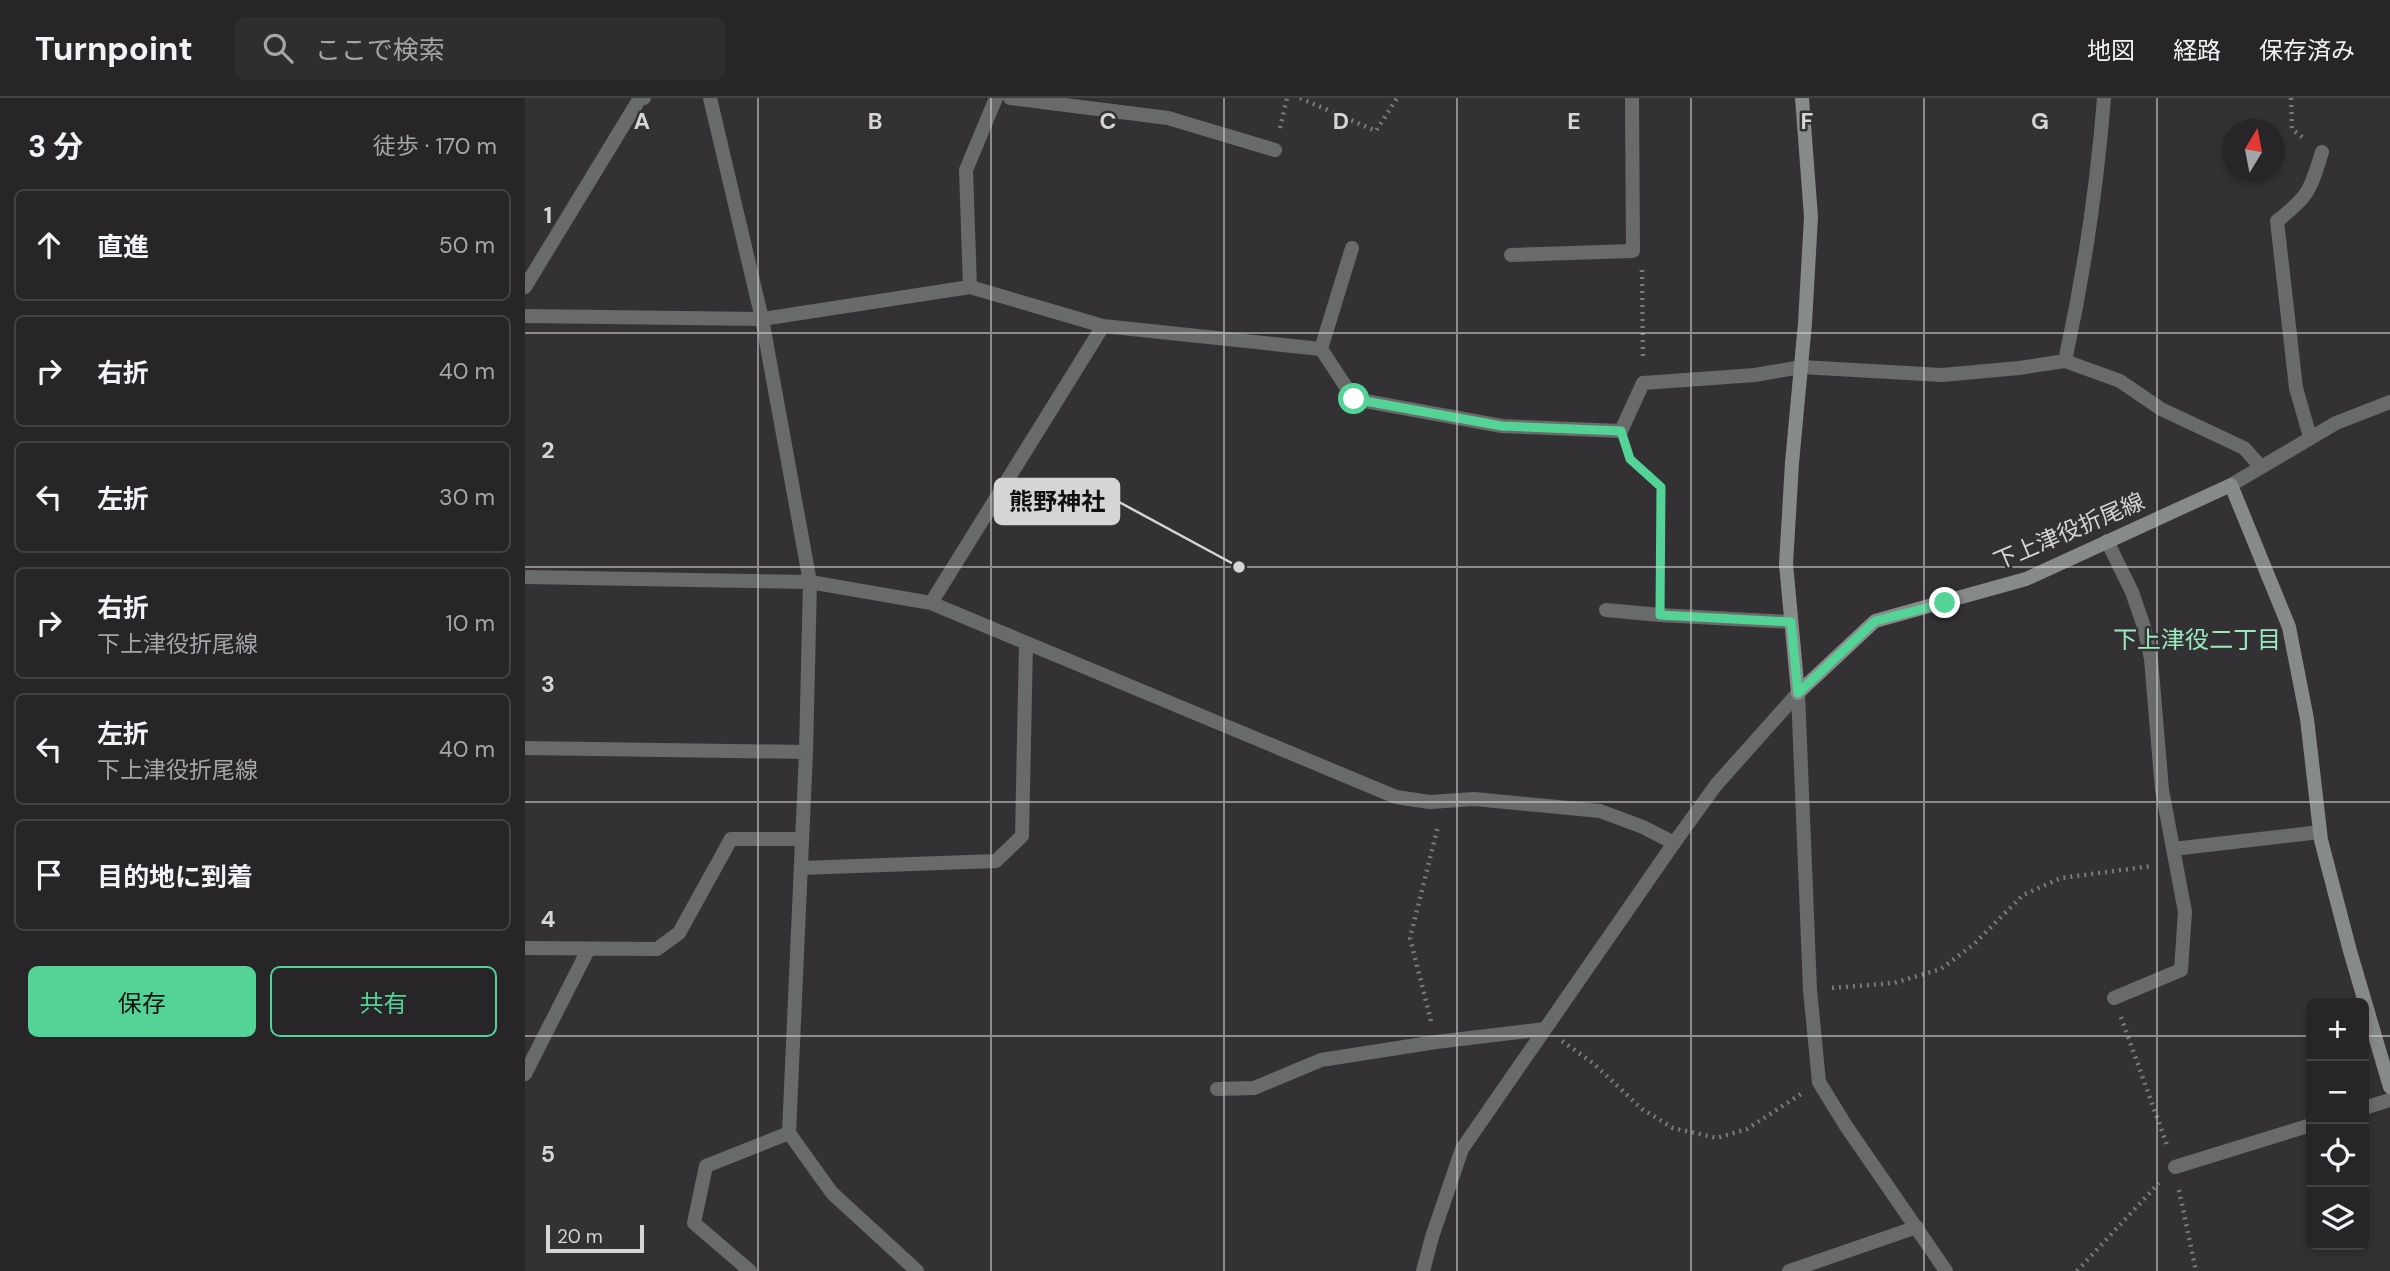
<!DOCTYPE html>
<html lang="ja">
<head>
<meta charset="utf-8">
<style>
	:root { --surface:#272528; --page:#2f2d30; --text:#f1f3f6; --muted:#a4a5a8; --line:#434245; --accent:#53d396 }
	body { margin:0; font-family:"DM Sans","Noto Sans JP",sans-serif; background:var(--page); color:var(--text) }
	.controls { position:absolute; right:21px; bottom:21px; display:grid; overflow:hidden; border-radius:10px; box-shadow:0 4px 10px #0003 }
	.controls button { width:63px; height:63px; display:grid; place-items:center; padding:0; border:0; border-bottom:2px solid var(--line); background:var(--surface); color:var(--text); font:35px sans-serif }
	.compass { position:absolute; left:1697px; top:21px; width:63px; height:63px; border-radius:50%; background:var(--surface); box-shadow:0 4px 10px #0003; rotate:10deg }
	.scale { position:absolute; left:21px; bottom:18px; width:98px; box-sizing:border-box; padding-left:7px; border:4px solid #d5d4d6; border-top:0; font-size:19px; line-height:24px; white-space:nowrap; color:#d5d4d6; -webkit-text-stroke:5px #343135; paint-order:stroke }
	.stop { position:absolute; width:21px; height:21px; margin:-16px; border:5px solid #53d396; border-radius:50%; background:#fff }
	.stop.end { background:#53d396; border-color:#fff; box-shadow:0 2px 7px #0008 }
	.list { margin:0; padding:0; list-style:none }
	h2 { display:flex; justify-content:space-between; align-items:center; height:91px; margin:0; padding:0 28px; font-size:30px }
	h2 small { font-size:23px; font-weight:400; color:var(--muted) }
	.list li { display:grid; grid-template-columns:46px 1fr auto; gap:21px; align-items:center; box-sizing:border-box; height:112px; margin:0 14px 14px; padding:0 14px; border:2px solid var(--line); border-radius:10px }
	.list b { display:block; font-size:26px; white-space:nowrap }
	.list p { margin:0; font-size:23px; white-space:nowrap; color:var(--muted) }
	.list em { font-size:23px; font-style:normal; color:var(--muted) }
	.actions { display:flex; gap:14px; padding:21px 28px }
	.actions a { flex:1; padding:16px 0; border:2px solid var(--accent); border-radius:10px; text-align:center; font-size:24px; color:var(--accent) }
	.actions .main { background:var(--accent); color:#111 }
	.icon { flex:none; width:38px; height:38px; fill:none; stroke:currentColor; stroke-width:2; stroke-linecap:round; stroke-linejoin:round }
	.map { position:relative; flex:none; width:1865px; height:1173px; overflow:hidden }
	header { display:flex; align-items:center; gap:42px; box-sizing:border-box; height:98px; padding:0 35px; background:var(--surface); border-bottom:2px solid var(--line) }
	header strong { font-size:33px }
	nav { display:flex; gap:38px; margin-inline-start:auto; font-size:24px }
	.search { width:490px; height:63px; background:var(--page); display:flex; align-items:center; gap:18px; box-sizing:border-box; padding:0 24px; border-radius:10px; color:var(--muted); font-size:26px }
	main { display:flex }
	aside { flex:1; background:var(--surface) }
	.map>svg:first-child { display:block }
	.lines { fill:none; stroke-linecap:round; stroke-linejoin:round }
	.path { stroke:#7c797d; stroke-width:4.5; stroke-dasharray:2 5; stroke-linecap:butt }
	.service { stroke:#686b69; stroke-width:14 }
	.minor { stroke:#686b69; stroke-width:14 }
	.tertiary { stroke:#686b69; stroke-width:14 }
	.secondary { stroke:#868a88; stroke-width:14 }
	.route { stroke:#53d396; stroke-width:9 }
	.grid { fill:none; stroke:#d5d4d6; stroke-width:2; stroke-opacity:0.55 }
	.labels { text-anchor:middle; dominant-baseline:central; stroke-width:5; stroke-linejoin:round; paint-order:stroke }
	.street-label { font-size:23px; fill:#d5d4d6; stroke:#343135 }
	.neighbourhood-label { font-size:24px; fill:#9aeabf; stroke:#343135 }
	.grid-label { font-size:23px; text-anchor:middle; font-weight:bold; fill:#d5d4d6; stroke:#343135; stroke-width:5; stroke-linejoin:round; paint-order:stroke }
	.leader { fill:none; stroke:#d5d4d6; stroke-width:2.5 }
	.callout-dot { fill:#d5d4d6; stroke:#343135; stroke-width:2.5 }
	.callout { fill:#d5d4d6; stroke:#d5d4d6; stroke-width:2.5 }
	.callout-label { font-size:24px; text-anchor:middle; font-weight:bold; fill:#111 }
</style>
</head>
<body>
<header>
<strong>Turnpoint</strong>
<div class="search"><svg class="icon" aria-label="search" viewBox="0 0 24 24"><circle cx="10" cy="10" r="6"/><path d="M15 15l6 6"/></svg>ここで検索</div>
<nav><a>地図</a><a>経路</a><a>保存済み</a></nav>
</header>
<main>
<aside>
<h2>3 分<small>徒歩 · 170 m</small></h2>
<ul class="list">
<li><svg class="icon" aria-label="ahead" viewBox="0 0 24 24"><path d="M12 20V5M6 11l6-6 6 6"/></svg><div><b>直進</b></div><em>50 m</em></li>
<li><svg class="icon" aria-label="right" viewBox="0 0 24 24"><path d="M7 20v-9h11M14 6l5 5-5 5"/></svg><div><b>右折</b></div><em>40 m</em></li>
<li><svg class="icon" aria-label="left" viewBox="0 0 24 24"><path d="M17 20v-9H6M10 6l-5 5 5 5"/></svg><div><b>左折</b></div><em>30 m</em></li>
<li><svg class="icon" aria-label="right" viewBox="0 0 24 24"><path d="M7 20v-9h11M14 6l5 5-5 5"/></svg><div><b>右折</b><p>下上津役折尾線</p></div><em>10 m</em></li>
<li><svg class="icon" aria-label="left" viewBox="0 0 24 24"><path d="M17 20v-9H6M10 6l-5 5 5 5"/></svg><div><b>左折</b><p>下上津役折尾線</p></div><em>40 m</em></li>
<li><svg class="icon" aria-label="arrive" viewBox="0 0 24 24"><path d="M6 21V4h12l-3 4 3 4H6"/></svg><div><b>目的地に到着</b></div></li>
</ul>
<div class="actions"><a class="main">保存</a><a>共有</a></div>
</aside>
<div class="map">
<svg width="1865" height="1173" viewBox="0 0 1865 1173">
	<rect width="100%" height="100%" fill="#343135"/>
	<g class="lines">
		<path class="path" d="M775 0 851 33 872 0
			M1766 0 1767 31 1781 42
			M755 30 762 0
			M1117 172 1118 261
			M1103 354 1105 361 1136 389V495
			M1307 890 1369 885 1416 871 1449 846 1498 797 1536 780 1627 768
			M1596 919 1643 1050
			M906 923 885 840 913 728
			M1037 943 1068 965 1117 1011 1148 1030 1192 1040 1222 1031 1276 996
			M1654 1092 1671 1173
			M1552 1173 1634 1085"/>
		<path class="service" d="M827 150 796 251 829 301 977 328 1096 333 1118 285 1230 277 1276 269 1417 277 1494 270 1540 263 1595 283 1636 311 1719 350 1736 369
			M1540 263C1559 176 1572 89 1579 0
			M1785 339 1771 290 1752 123C1784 98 1785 93 1797 54
			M1582 443 1607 494 1619 529 1626 561 1637 692 1660 814 1656 872 1589 900
			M1081 512 1135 517 1266 524
			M1648 751 1795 734
			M1839 1010 1865 1002
			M1650 1069 1786 1027"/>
		<path class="minor" d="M185 0 237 221 285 484 281 654 264 1035 307 1095 392 1173
			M485 0 643 20 750 52
			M986 157 1108 153 1107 0
			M0 189 115 0H119
			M445 189 441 72 471 0
			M0 218 237 221 445 189 578 228 406 505
			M578 228 796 251
			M0 479 285 484 406 505 871 699 905 704 949 701 1075 713 1118 729 1149 745 937 1051 907 1139 898 1173
			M1273 595 1285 892 1294 984 1321 1028 1421 1173
			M0 650 281 654
			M276 770 471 763 497 738 501 546
			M0 850 132 851 154 835 206 741H277
			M0 976 63 852
			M692 991 729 990 796 962 911 944 1020 931
			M225 1173 169 1125 181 1068 264 1035
			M1264 1173 1392 1129"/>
		<path class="tertiary" d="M1706 387 1811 325 1865 304
			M1149 745 1191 687 1273 595"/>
		<path class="secondary" d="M1277 0 1286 119 1280 225 1267 365 1261 466 1273 595 1350 523 1501 481 1706 387 1764 529 1782 621 1796 742 1825 853 1865 989"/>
	</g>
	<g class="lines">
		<path class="route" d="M829 301 977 328 1096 333 1105 361 1136 389 1135 517 1266 524 1273 595 1350 523 1420 505"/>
	</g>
	<path class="grid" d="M233 0V1173M466 0V1173M699 0V1173M932 0V1173M1166 0V1173M1399 0V1173M1632 0V1173M0 235H1865M0 469H1865M0 704H1865M0 938H1786M1839 938H1865"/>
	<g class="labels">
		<g class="street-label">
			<text transform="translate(1544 433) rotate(-23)">下上津役折尾線</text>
		</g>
		<g class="neighbourhood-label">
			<text x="1672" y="541">下上津役二丁目</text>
		</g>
	</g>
	<g class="grid-label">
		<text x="117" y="31">A</text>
		<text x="350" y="31">B</text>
		<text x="583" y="31">C</text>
		<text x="816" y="31">D</text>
		<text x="1049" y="31">E</text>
		<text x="1282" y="31">F</text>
		<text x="1515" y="31">G</text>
		<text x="23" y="125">1</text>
		<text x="23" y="360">2</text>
		<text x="23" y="594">3</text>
		<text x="23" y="829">4</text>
		<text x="23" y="1064">5</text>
	</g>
	<path class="leader" d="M714 469L594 404"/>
	<circle class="callout-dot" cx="714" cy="469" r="7"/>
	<rect class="callout" x="470" y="381" width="124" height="45" rx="7"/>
	<g class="callout-label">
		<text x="532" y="412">熊野神社</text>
	</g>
</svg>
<div class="controls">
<button>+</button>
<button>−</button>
<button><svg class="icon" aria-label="locate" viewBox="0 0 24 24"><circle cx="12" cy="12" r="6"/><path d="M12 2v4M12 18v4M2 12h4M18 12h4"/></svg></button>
<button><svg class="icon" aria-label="layers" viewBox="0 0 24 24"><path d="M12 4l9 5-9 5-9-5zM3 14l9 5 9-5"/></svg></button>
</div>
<svg class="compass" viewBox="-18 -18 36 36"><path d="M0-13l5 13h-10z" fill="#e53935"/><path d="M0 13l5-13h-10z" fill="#a4a5a8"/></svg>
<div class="scale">20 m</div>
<div class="stop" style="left:829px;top:301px"></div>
<div class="stop end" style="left:1420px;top:505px"></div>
</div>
</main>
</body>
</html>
